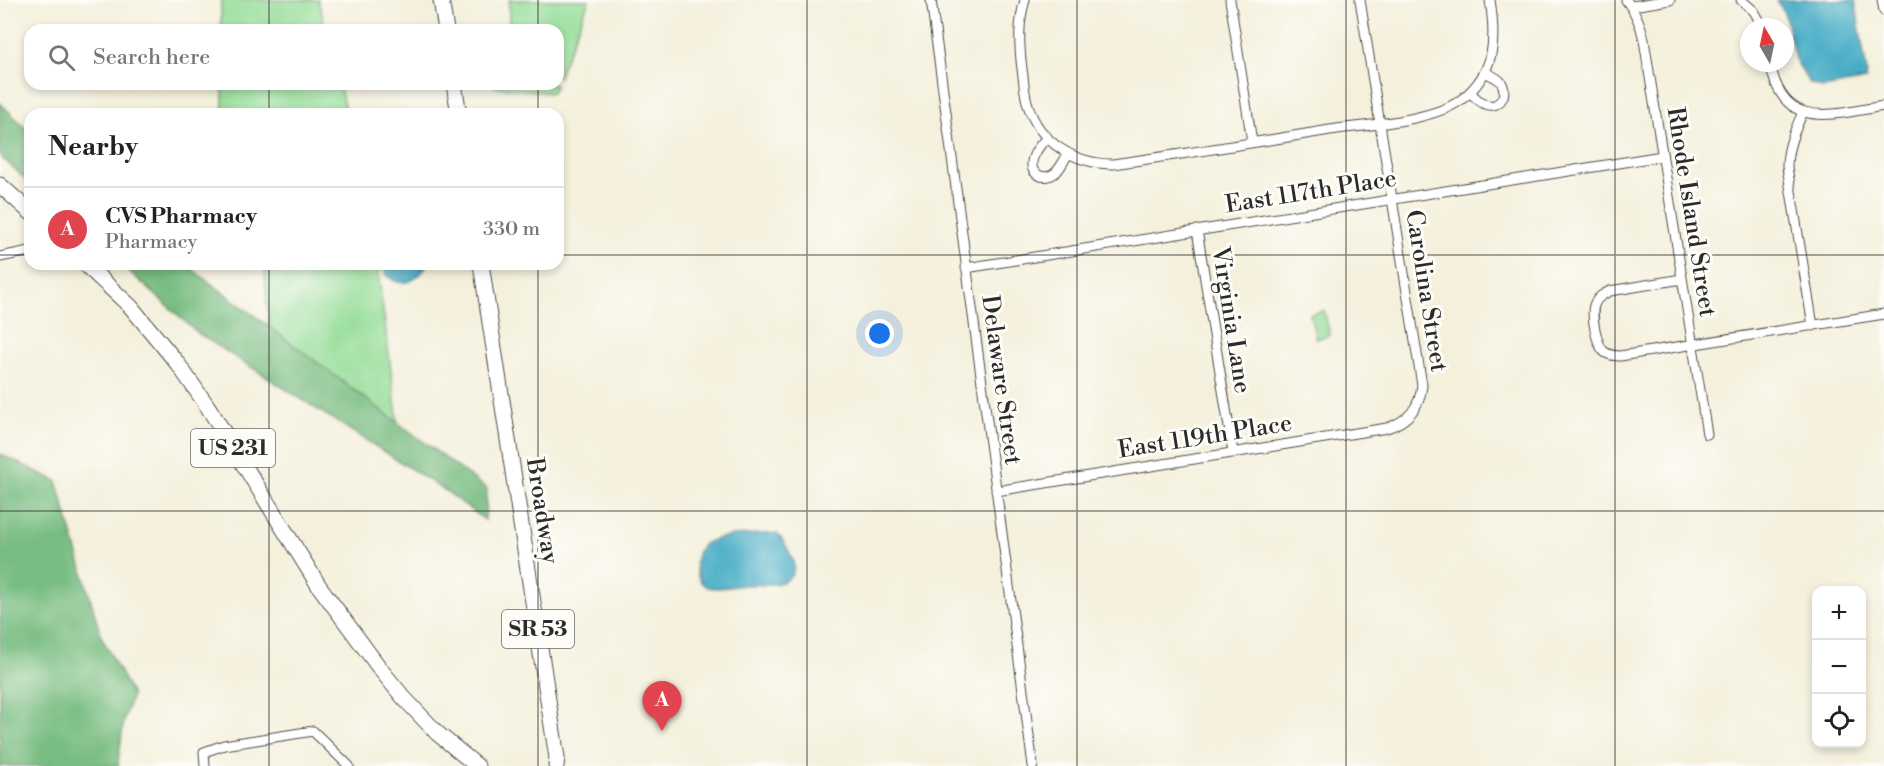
<!DOCTYPE html>
<html lang="en">
<head>
<meta charset="utf-8">
<style>
	:root { --surface:#fff; --page:#f2f2f2; --text:#222; --muted:#767676; --line:#e0e0e0; --accent:#d93025 }
	body { margin:0; font-family:"Libre Bodoni",serif; background:var(--page); color:var(--text) }
	.controls { position:absolute; right:18px; bottom:18px; display:grid; overflow:hidden; border-radius:12px; box-shadow:0 3px 9px #0003 }
	.controls button { width:54px; height:54px; display:grid; place-items:center; padding:0; border:0; border-bottom:2px solid var(--line); background:var(--surface); color:var(--text); font:30px sans-serif }
	.compass { position:absolute; left:1740px; top:18px; width:54px; height:54px; border-radius:50%; background:var(--surface); box-shadow:0 3px 9px #0003; rotate:351deg }
	.you { position:absolute; left:880px; top:334px; width:21px; height:21px; margin:-15px; border:4px solid #fff; border-radius:50%; background:#1a73e8; box-shadow:0 0 0 9px #1a73e833 }
	.badge { display:grid; place-items:center; width:39px; height:39px; border-radius:50%; background:var(--accent); color:#fff; font-size:20px; font-weight:700 }
	.pin { position:absolute; translate:-50% -50px; filter:drop-shadow(0 2px 3px #0008) }
	.pin::after { content:''; position:absolute; top:32px; width:21px; height:18px; background:inherit; clip-path:polygon(0 0,100% 0,50% 100%) }
	.list { margin:0; padding:0; list-style:none }
	h2 { display:flex; justify-content:space-between; align-items:center; height:78px; margin:0; padding:0 24px; font-size:26px }
	h2 small { font-size:20px; font-weight:400; color:var(--muted) }
	.list li { display:grid; grid-template-columns:39px 1fr auto; gap:18px; align-items:center; box-sizing:border-box; height:84px; padding:0 24px; border-top:2px solid var(--line) }
	.list b { display:block; font-size:22px; white-space:nowrap }
	.list p { margin:0; font-size:20px; white-space:nowrap; color:var(--muted) }
	.list em { font-size:20px; font-style:normal; color:var(--muted) }
	.icon { flex:none; width:33px; height:33px; fill:none; stroke:currentColor; stroke-width:2; stroke-linecap:round; stroke-linejoin:round }
	.map { position:relative; flex:none; width:1884px; height:766px; overflow:hidden }
	.search { position:absolute; background:var(--surface); box-shadow:0 3px 9px #0003; left:24px; top:24px; width:540px; height:66px; display:flex; align-items:center; gap:15px; box-sizing:border-box; padding:0 21px; border-radius:18px; color:var(--muted); font-size:22px }
	.panel { position:absolute; background:var(--surface); box-shadow:0 3px 9px #0003; left:24px; top:108px; width:540px; height:162px; border-radius:18px }
	.map>svg:first-child { display:block }
	.green { fill:#94dd98; stroke:#608462; stroke-width:1.5 }
	.forest { fill:#77bc80; stroke:#517456; stroke-width:1.5 }
	.water { fill:#45acc5; stroke:#386c78; stroke-width:1.5 }
	.lines { fill:none; stroke-linecap:round; stroke-linejoin:round }
	.minor-casing { stroke:#494946; stroke-width:11 }
	.primary-casing { stroke:#494946; stroke-width:17 }
	.minor { stroke:#fff; stroke-width:9 }
	.primary { stroke:#fff; stroke-width:15 }
	.grid { fill:none; stroke:#2b2b2b; stroke-width:1.5; stroke-opacity:0.55 }
	.labels { text-anchor:middle; dominant-baseline:central; stroke-width:6; stroke-linejoin:round; paint-order:stroke }
	.shield { fill:#fdfcf7; stroke:#6a6a68; stroke-width:1.5 }
	.shield-label { font-size:22px; font-weight:bold; fill:#2b2b2b }
	.street-label { font-size:24px; fill:#2b2b2b; stroke:#fdfcf7 }
</style>
</head>
<body>
<div class="map">
<svg width="1884" height="766" viewBox="0 0 1884 766">
	<rect width="100%" height="100%" fill="#fdfcf7"/>
	<filter id="ink" filterUnits="userSpaceOnUse"><feTurbulence type="fractalNoise" baseFrequency=".0167" numOctaves="2"/><feDisplacementMap in="SourceGraphic" scale="12" xChannelSelector="R" yChannelSelector="G"/><feConvolveMatrix kernelMatrix="1 2 1 2 8 2 1 2 1" color-interpolation-filters="sRGB"/></filter>
	<filter id="wash" filterUnits="userSpaceOnUse"><feTurbulence type="fractalNoise" baseFrequency=".008" numOctaves="4" result="noise"/><feDisplacementMap in="SourceGraphic" scale="24" xChannelSelector="R" yChannelSelector="G"/><feGaussianBlur stdDeviation="1.35" result="paint"/><feColorMatrix in="noise" values="0 0 0 0 0 0 0 0 0 0 0 0 0 0 0 0 0 1.4 0 .05"/><feComposite in="paint" operator="in"/></filter>
	<g filter="url(#wash)">
		<rect width="100%" height="100%" fill="#f4f0dc"/>
		<path class="green" d="M221 0H318L326 30H221Z
			M509 0H589L558 78V30H509Z
			M223 84H339L346 114H223Z
			M497 84H556L552 93 495 87Z
			M264 264H377L398 423 269 327Z
			M1324 311 1330 335 1316 339 1310 314Z"/>
		<path class="forest" d="M0 103 30 132V183L0 156Z
			M121 264H185L487 489 485 520 446 491 199 334Z
			M0 454 57 481 101 636 132 695 124 719 118 763 119 766H0Z"/>
		<path class="water" d="M1777 0H1855L1867 73 1866 80 1823 88 1809 83 1795 59 1785 15Z
			M382 264H427C417 286 389 291 382 264Z
			M777 533C785 542 789 549 793 561 800 589 762 584 745 585 734 586 719 590 708 587 700 584 698 577 696 569 695 562 696 553 701 547 711 534 760 534 777 533Z"/>
	</g>
	<g filter="url(#ink)">
		<g class="lines">
			<defs>
				<path id="minor" d="M931 0 1033 766
					M1025 0C1018 23 1019 45 1022 69 1024 81 1024 94 1028 105 1039 143 1076 164 1113 164 1186 154 1258 142 1330 130 1365 125 1435 121 1462 99 1496 72 1496 39 1490 0
					M1230 0 1252 142
					M1626 0C1636 12 1641 25 1644 40L1707 434
					M1741 0 1754 11 1763 27
					M1882 0 1884 11
					M1632 6 1670 0
					M1770 63C1783 133 1832 114 1884 106
					M1470 92C1474 96 1479 102 1485 104 1499 110 1509 94 1501 82 1497 77 1490 75 1485 72
					M1803 112C1795 130 1787 147 1787 167L1813 326
					M1047 137C1041 144 1033 153 1032 162 1030 175 1045 181 1055 173 1061 168 1064 160 1068 154
					M1197 230 1233 452
					M0 257 30 251
					M966 268 1662 156
					M1682 279 1610 291C1604 294 1599 296 1595 303 1590 312 1596 347 1606 353 1610 355 1615 356 1620 356L1884 314
					M996 491 1387 428C1408 421 1420 408 1422 385L1360 0
					M205 766 204 752 224 745 313 731 349 766"/>
				<path id="primary" d="M441 0 446 30
					M454 84 459 114
					M0 185 30 212
					M85 264 131 307 178 364 208 407 319 586 381 670 403 697 437 733 477 766
					M481 264 557 758 556 766"/>
			</defs>
			<use href="#minor" class="minor-casing"/>
			<use href="#primary" class="primary-casing"/>
			<use href="#minor" class="minor"/>
			<use href="#primary" class="primary"/>
		</g>
	</g>
	<path class="grid" d="M269 0V30M538 0V30M807 0V766M1077 0V766M1346 0V766M1615 0V766M269 84V114M538 84V114M0 255H30M558 255H1884M269 264V766M538 264V766M0 511H1884"/>
	<g class="labels">
		<g class="shield">
			<rect x="191" y="429" width="84" height="38" rx="4.5"/>
			<rect x="502" y="610" width="72" height="38" rx="4.5"/>
		</g>
		<g class="shield-label">
			<text x="233" y="448">US 231</text>
			<text x="538" y="629">SR 53</text>
		</g>
		<g class="street-label">
			<text transform="translate(1311 192) rotate(-9)">East 117th Place</text>
			<text transform="translate(1691 212) rotate(81)">Rhode Island Street</text>
			<text transform="translate(1426 291) rotate(81)">Carolina Street</text>
			<text transform="translate(1231 320) rotate(81)">Virginia Lane</text>
			<text transform="translate(1001 380) rotate(82)">Delaware Street</text>
			<text transform="translate(1205 437) rotate(-9)">East 119th Place</text>
			<text transform="translate(542 511) rotate(81)">Broadway</text>
		</g>
	</g>
</svg>
<div class="controls">
<button>+</button>
<button>−</button>
<button><svg class="icon" aria-label="locate" viewBox="0 0 24 24"><circle cx="12" cy="12" r="6"/><path d="M12 2v4M12 18v4M2 12h4M18 12h4"/></svg></button>
</div>
<svg class="compass" viewBox="-18 -18 36 36"><path d="M0-13l5 13h-10z" fill="#e53935"/><path d="M0 13l5-13h-10z" fill="#767676"/></svg>
<div class="you"></div>
<div class="pin badge" style="left:662px;top:731px;background:#e0444e">A</div>
<div class="search"><svg class="icon" aria-label="search" viewBox="0 0 24 24"><circle cx="10" cy="10" r="6"/><path d="M15 15l6 6"/></svg>Search here</div>
<section class="panel">
<h2>Nearby<small></small></h2>
<ul class="list">
<li><span class="badge" style="background:#e0444e">A</span><div><b>CVS Pharmacy</b><p>Pharmacy</p></div><em>330 m</em></li>
</ul>
</section>
</div>
</body>
</html>
